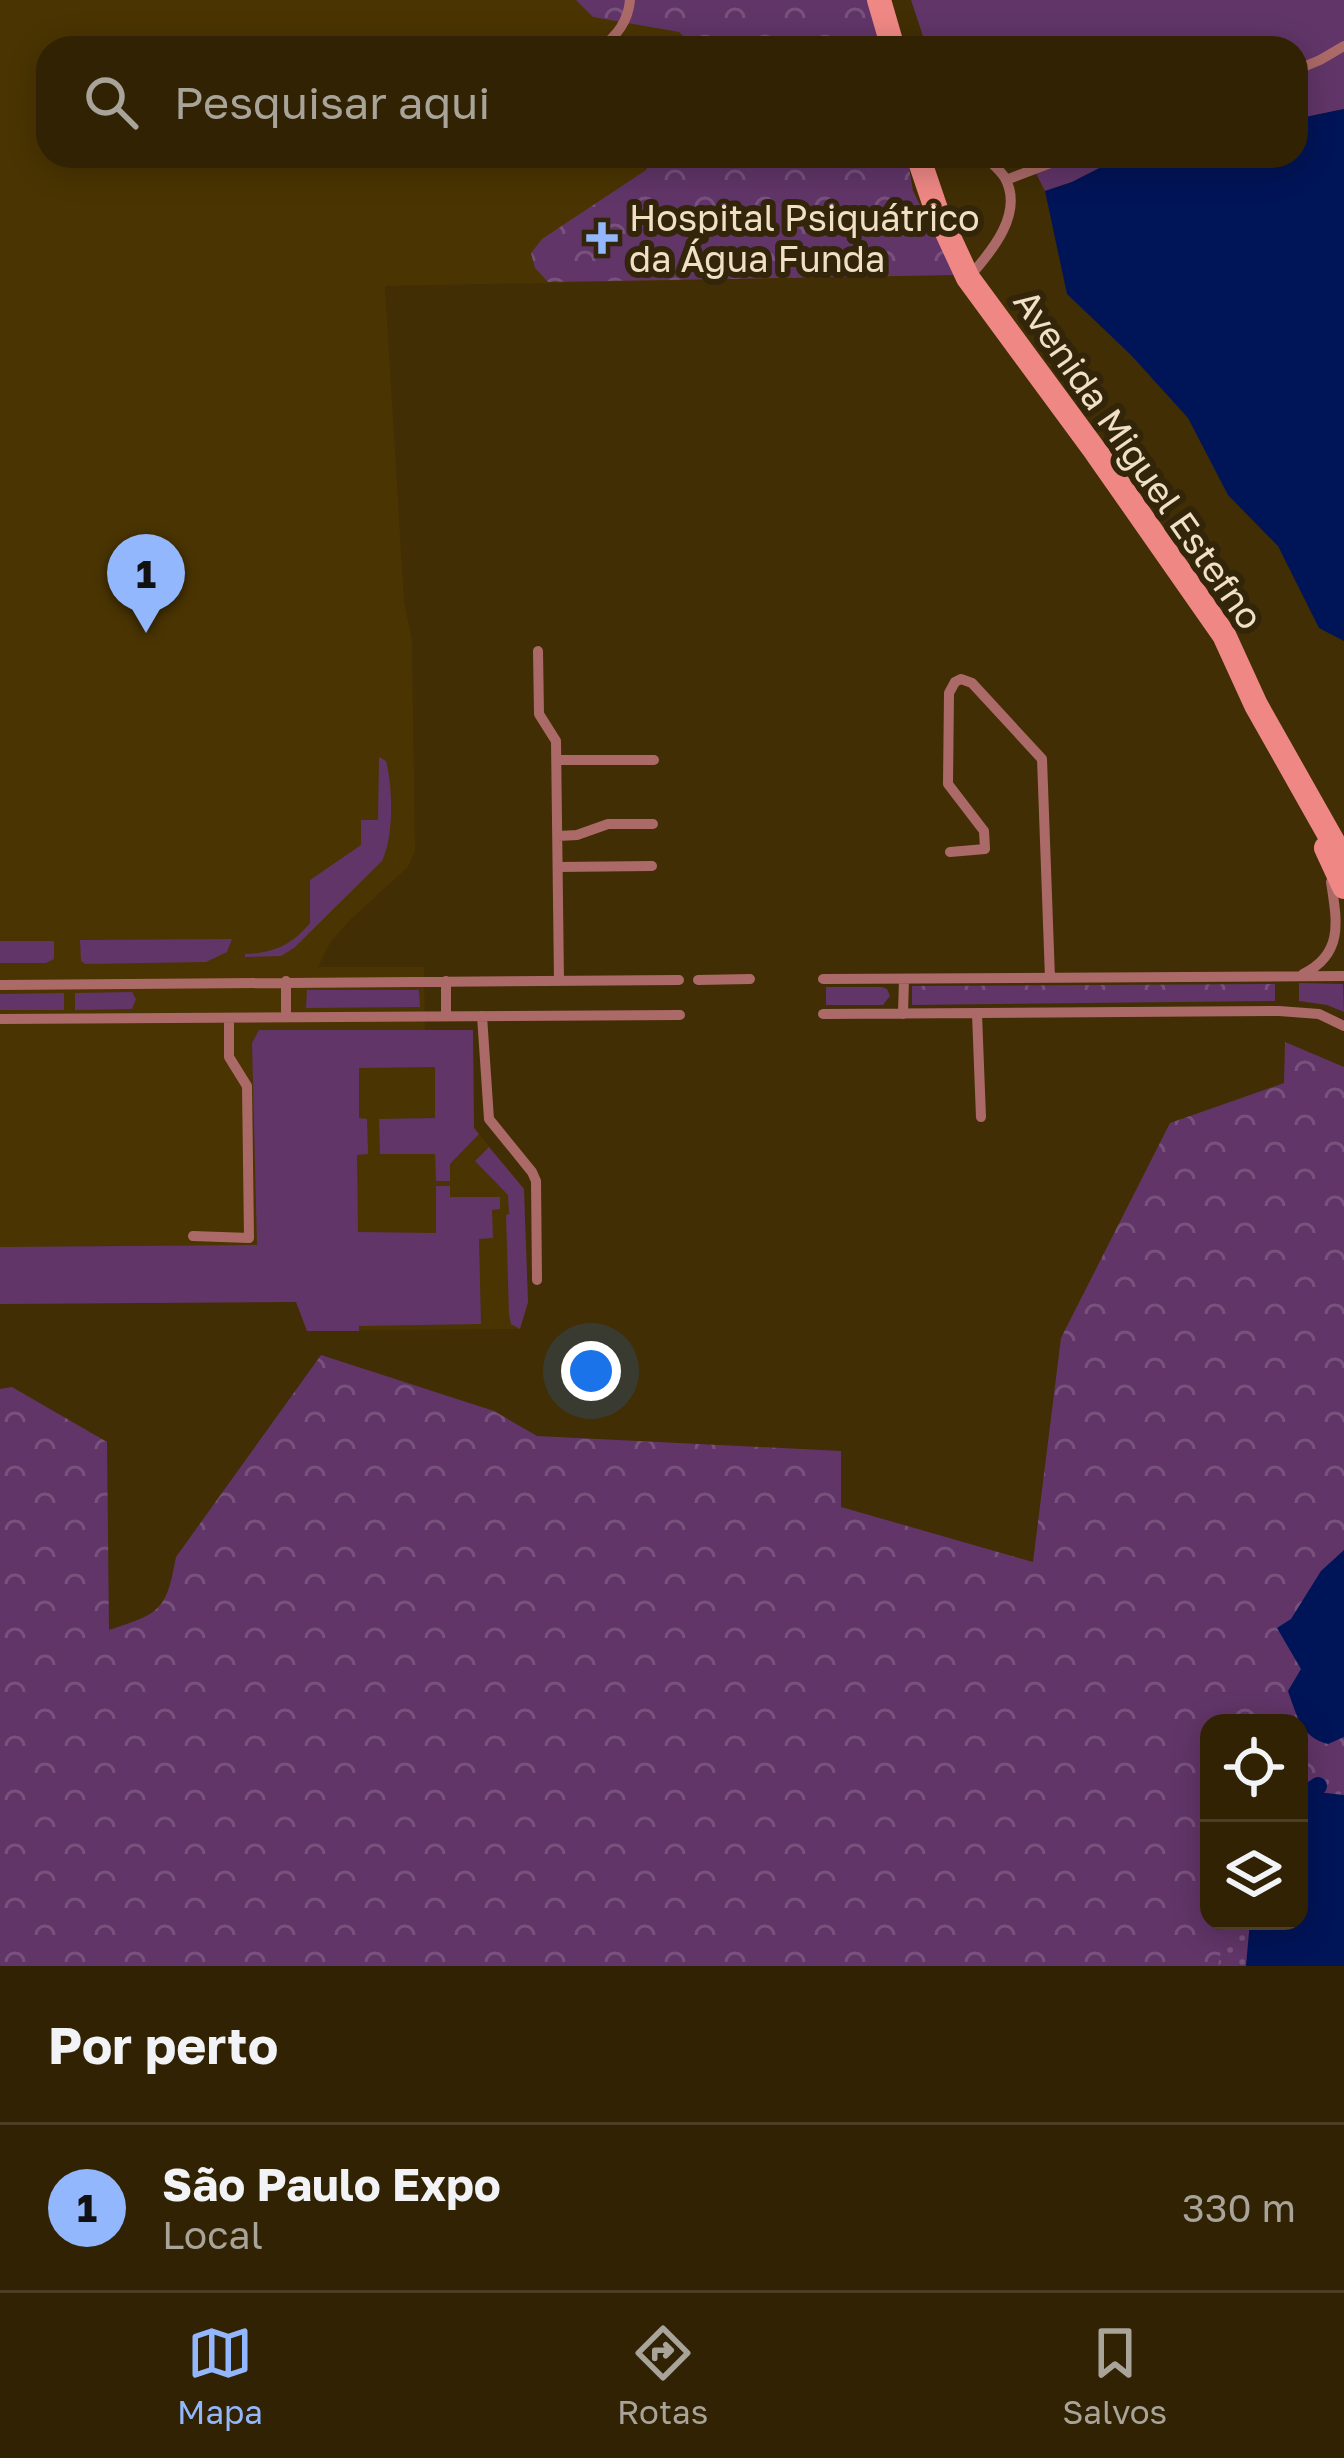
<!DOCTYPE html>
<html lang="pt">
<head>
<meta charset="utf-8">
<style>
	:root { --surface:#312203; --page:#3d2f12; --text:#f1f3f6; --muted:#a8a49a; --line:#4c3f25; --accent:#92b7fd }
	body { margin:0; font-family:"Golos Text",sans-serif; background:var(--page); color:var(--text) }
	.controls { position:absolute; right:36px; bottom:36px; display:grid; overflow:hidden; border-radius:24px; box-shadow:0 6px 30px #0003 }
	.controls button { width:108px; height:108px; display:grid; place-items:center; padding:0; border:0; border-bottom:3px solid var(--line); background:var(--surface); color:var(--text); font:60px sans-serif }
	.you { position:absolute; left:591px; top:1371px; width:42px; height:42px; margin:-30px; border:9px solid #fff; border-radius:50%; background:#1a73e8; box-shadow:0 0 0 18px #1a73e833 }
	.badge { display:grid; place-items:center; width:78px; height:78px; border-radius:50%; background:var(--accent); color:#111; font-size:39px; font-weight:700 }
	.pin { position:absolute; translate:-50% -99px; filter:drop-shadow(0 3px 6px #0008) }
	.pin::after { content:''; position:absolute; top:63px; width:42px; height:36px; background:inherit; clip-path:polygon(0 0,100% 0,50% 100%) }
	.list { margin:0; padding:0; list-style:none }
	h2 { display:flex; justify-content:space-between; align-items:center; height:156px; margin:0; padding:0 48px; font-size:51px }
	h2 small { font-size:39px; font-weight:400; color:var(--muted) }
	.list li { display:grid; grid-template-columns:78px 1fr auto; gap:36px; align-items:center; box-sizing:border-box; height:168px; padding:0 48px; border-top:3px solid var(--line) }
	.list b { display:block; font-size:45px; white-space:nowrap }
	.list p { margin:0; font-size:39px; white-space:nowrap; color:var(--muted) }
	.list em { font-size:39px; font-style:normal; color:var(--muted) }
	.icon { flex:none; width:66px; height:66px; fill:none; stroke:currentColor; stroke-width:2; stroke-linecap:round; stroke-linejoin:round }
	.map { position:relative; flex:none; width:1344px; height:1966px; overflow:hidden }
	.search { position:absolute; background:var(--surface); box-shadow:0 6px 30px #0003; left:36px; right:36px; top:36px; height:132px; display:flex; align-items:center; gap:30px; box-sizing:border-box; padding:0 42px; border-radius:36px; color:var(--muted); font-size:45px }
	.sheet { height:324px; background:var(--surface) }
	nav { display:flex; justify-content:space-around; align-items:center; box-sizing:border-box; height:168px; border-top:3px solid var(--line); background:var(--surface); font-size:33px; color:var(--muted) }
	nav a { display:grid; justify-items:center; gap:6px }
	nav .on { color:var(--accent) }
	.map>svg:first-child { display:block }
	.built { fill:#4a3402 }
	.green { fill:#613568 }
	.forest { fill:url(#forest-crowns); fill-rule:evenodd }
	.park { fill:url(#park-dots) }
	.water { fill:#001458 }
	.lines { fill:none; stroke-linecap:round; stroke-linejoin:round }
	.stream { stroke:#001458; stroke-width:4.5 }
	.canal { stroke:#001458; stroke-width:18 }
	.lane { stroke:#ab6a67; stroke-width:10 }
	.secondary { stroke:#ef8885; stroke-width:24 }
	.poi-dot { fill:#92b7fd; stroke:#33250a; stroke-width:4.5 }
	.labels { text-anchor:middle; dominant-baseline:central; stroke-width:12; stroke-linejoin:round; paint-order:stroke }
	.poi-label { font-size:36px; fill:#efe0c6; stroke:#33250a; text-anchor:start }
	.street-label { font-size:36px; fill:#efe0c6; stroke:#33250a }
</style>
</head>
<body>
<div class="map">
<svg width="1344" height="1966" viewBox="0 0 1344 1966">
	<defs>
		<pattern id="forest-crowns" width="20" height="18" patternUnits="userSpaceOnUse" patternTransform="scale(3)"><rect width="20" height="18" fill="#613568"/><path d="M2 6a3 3 0 1 1 6 0M12 15a3 3 0 1 1 6 0" fill="none" stroke="#78527c"/></pattern>
		<pattern id="park-dots" width="8" height="8" patternUnits="userSpaceOnUse" patternTransform="scale(3)"><rect width="8" height="8" fill="#613568"/><path d="M2 2h.1M6 6h.1" fill="none" stroke="#78527c" stroke-width="1.8" stroke-linecap="round"/></pattern>
	</defs>
	<rect width="100%" height="100%" fill="#412e04"/>
	<path class="built" d="M0 0H869L885 48H48V156H907L913 191 955 275 385 286 404 601 412 640 415 851 408 867 350 920 330 943 318 967H424L425 1030H473L474 1128 524 1189 528 1302 520 1329 307 1331 296 1302 0 1304Z"/>
	<path class="green" d="M911 0H1344V109L1296 119V48H927Z
		M1027 156H1123L1072 182 1045 191Z
		M379 757 386 761C393 787 394 837 382 861L294 948 281 956 245 957V954C273 953 292 945 310 923V880L361 845V820H378Z
		M232 939 227 952 206 962 85 964 81 961 80 940Z
		M0 941H54V959L46 963H0Z
		M1299 983 1343 984 1344 1012 1327 1005 1299 1001Z
		M826 987H882L887 989 890 996 883 1005H826Z
		M307 990H419L420 1007 306 1008Z
		M132 992 136 999 132 1009 75 1010V993Z
		M64 993V1010H0V994Z
		M259 1030H473L474 1128 479 1134 450 1164V1181H436L435 1154H380L379 1119 435 1118V1067L359 1068V1118L367 1119 368 1154 357 1155 358 1232 436 1233V1186H450V1197H500V1209L492 1210 493 1238 479 1239 481 1324 359 1326V1331H307L296 1302 0 1304V1247L257 1245 252 1043Z
		M489 1147 524 1189 528 1302 520 1329 511 1324 509 1315 506 1215 509 1214 508 1195 475 1161Z"/>
	<path class="forest" d="M576 0H869L885 48H690V42L679 32 593 17Z
		M655 156H907L913 191 955 275 548 282 535 268 531 253 542 239 646 170Z
		M1275 984V1001L912 1005V986Z
		M1285 1042 1344 1067V1966H0V1389L12 1387 107 1442 109 1630C161 1613 166 1611 176 1557L321 1355 494 1411 537 1436 841 1451V1507L1033 1562 1061 1338 1170 1123 1284 1083ZM1209 1723H1299V1921H1209Z"/>
	<path class="park" d="M1299 1770 1344 1781V1966H1218L1227 1921H1299Z"/>
	<path class="water" d="M1344 109V641L1319 628 1278 546 1228 495 1188 418 1131 355 1067 294 1045 191 1072 182 1123 156H1296V119Z
		M1344 1550V1737L1328 1744C1301 1737 1297 1716 1288 1691L1301 1669 1277 1628 1291 1619 1321 1571Z
		M1299 1790 1344 1795V1966H1246L1250 1921H1299Z"/>
	<g class="lines">
		<path class="stream" d="M1310 1798 1308 1793 1312 1784"/>
		<path class="canal" d="M1308 1793 1318 1786"/>
		<path class="lane" d="M601 48C617 35 628 22 630 0
			M1296 70 1320 60 1344 46
			M1006 180 1069 156
			M970 276C992 251 1024 213 1005 178 1001 171 991 163 985 156
			M538 651 539 714 556 741 559 981
			M557 760H654
			M558 836 577 835 608 824H653
			M950 852 985 849 984 831 948 784 949 693 955 682 961 679 972 683 1042 759 1050 978
			M558 867 652 866
			M1303 974C1344 954 1337 921 1331 882
			M823 979 1344 976
			M698 980 750 979
			M286 981V1017
			M446 981V1016
			M0 985 679 980
			M823 1014 1279 1011 1319 1014 1344 1026
			M903 1014 904 979
			M977 1014 981 1117
			M482 1016 489 1119 532 1172 536 1181 537 1280
			M0 1019 680 1015
			M193 1236 249 1238 247 1086 229 1057V1018"/>
		<path class="secondary" d="M879 0 893 48
			M918 156 936 209 968 278 1096 452 1224 635 1256 705 1344 861
			M1326 848 1344 887"/>
	</g>
	<path class="poi-dot" d="M596 220h12v12h12v12h-12v12h-12v-12h-12v-12h12z"/>
	<g class="labels">
		<g class="poi-label">
			<text x="629" y="217">Hospital Psiquátrico<tspan x="629" dy="41">da Água Funda</tspan></text>
		</g>
		<g class="street-label">
			<text transform="translate(1139 459) rotate(55)">Avenida Miguel Estefno</text>
		</g>
	</g>
</svg>
<div class="controls">
<button><svg class="icon" aria-label="locate" viewBox="0 0 24 24"><circle cx="12" cy="12" r="6"/><path d="M12 2v4M12 18v4M2 12h4M18 12h4"/></svg></button>
<button><svg class="icon" aria-label="layers" viewBox="0 0 24 24"><path d="M12 4l9 5-9 5-9-5zM3 14l9 5 9-5"/></svg></button>
</div>
<div class="you"></div>
<div class="pin badge" style="left:146px;top:633px">1</div>
<div class="search"><svg class="icon" aria-label="search" viewBox="0 0 24 24"><circle cx="10" cy="10" r="6"/><path d="M15 15l6 6"/></svg>Pesquisar aqui</div>
</div>
<section class="sheet">
<h2>Por perto<small></small></h2>
<ul class="list">
<li><span class="badge">1</span><div><b>São Paulo Expo</b><p>Local</p></div><em>330 m</em></li>
</ul>
</section>
<nav>
<a class="on"><svg class="icon" aria-label="map" viewBox="0 0 24 24"><path d="M3 6l6-2 6 2 6-2v14l-6 2-6-2-6 2zM9 4v14M15 6v14"/></svg>Mapa</a>
<a><svg class="icon" aria-label="directions" viewBox="0 0 24 24"><path d="M12 3l9 9-9 9-9-9zM9 14v-3h6M13 9l2 2-2 2"/></svg>Rotas</a>
<a><svg class="icon" aria-label="saved" viewBox="0 0 24 24"><path d="M7 4h10v16l-5-4-5 4z"/></svg>Salvos</a>
</nav>
</body>
</html>
